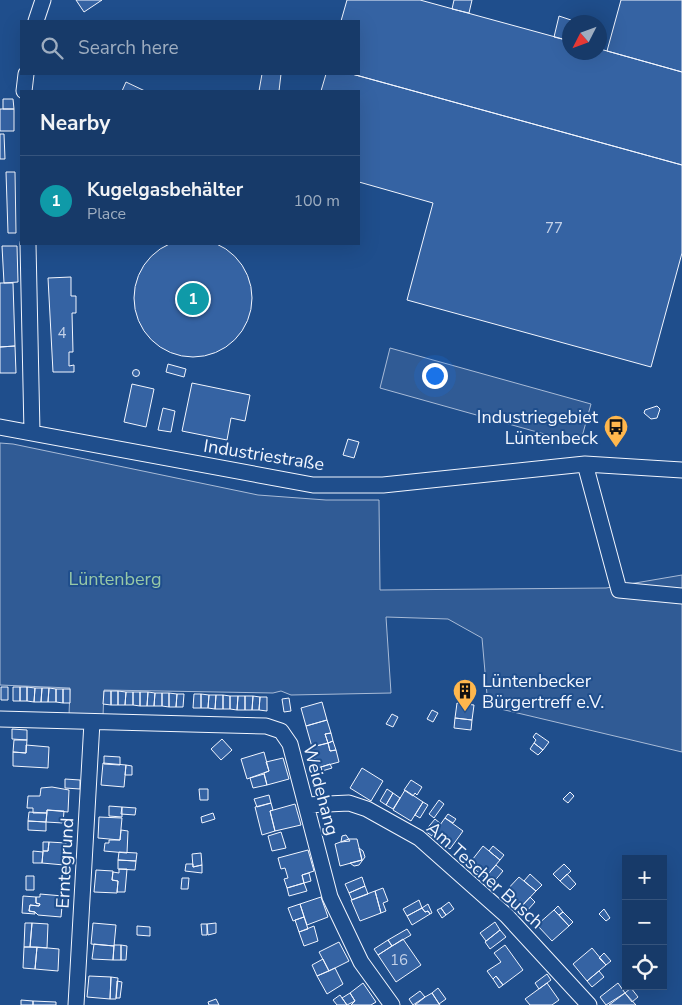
<!DOCTYPE html>
<html lang="en">
<head>
<meta charset="utf-8">
<style>
	:root { --surface:#173a69; --page:#244571; --text:#f1f3f6; --muted:#9eadc0; --line:#36547d; --accent:#8abfa5 }
	body { margin:0; font-family:"Nunito Sans",sans-serif; background:var(--page); color:var(--text) }
	.controls { position:absolute; right:15px; bottom:15px; display:grid; overflow:hidden; border-radius:0px; box-shadow:0 5px 20px #0002 }
	.controls button { width:45px; height:45px; display:grid; place-items:center; padding:0; border:0; border-bottom:1px solid var(--line); background:var(--surface); color:var(--text); font:25px sans-serif }
	.compass { position:absolute; left:562px; top:15px; width:45px; height:45px; border-radius:50%; background:var(--surface); box-shadow:0 5px 20px #0002; rotate:228deg }
	.you { position:absolute; left:434px; top:375px; width:18px; height:18px; margin:-12px; border:4px solid #fff; border-radius:50%; background:#1a73e8; box-shadow:0 0 0 8px #1a73e833 }
	.badge { display:grid; place-items:center; width:32px; height:32px; border-radius:50%; background:var(--accent); color:#fff; font-size:16px; font-weight:700 }
	.pin { position:absolute; translate:-50% -50%; border:2px solid #fff; box-shadow:0 1px 5px #0006 }
	.list { margin:0; padding:0; list-style:none }
	h2 { display:flex; justify-content:space-between; align-items:center; height:65px; margin:0; padding:0 20px; font-size:21px }
	h2 small { font-size:16px; font-weight:400; color:var(--muted) }
	.list li { display:grid; grid-template-columns:32px 1fr auto; gap:15px; align-items:center; box-sizing:border-box; height:90px; padding:0 20px; border-top:1px solid var(--line) }
	.list b { display:block; font-size:19px; white-space:nowrap }
	.list p { margin:0; font-size:16px; white-space:nowrap; color:var(--muted) }
	.list em { font-size:16px; font-style:normal; color:var(--muted) }
	.icon { flex:none; width:28px; height:28px; fill:none; stroke:currentColor; stroke-width:2; stroke-linecap:round; stroke-linejoin:round }
	.map { position:relative; flex:none; width:682px; height:1005px; overflow:hidden }
	.search { position:absolute; background:var(--surface); box-shadow:0 5px 20px #0002; left:20px; top:20px; width:340px; height:55px; display:flex; align-items:center; gap:12px; box-sizing:border-box; padding:0 18px; border-radius:0px; color:var(--muted); font-size:19px }
	.panel { position:absolute; background:var(--surface); box-shadow:0 5px 20px #0002; left:20px; top:90px; width:340px; height:155px; border-radius:0px }
	.map>svg:first-child { display:block }
	.built { fill:#305b95; stroke:#a8bbd7 }
	.building { fill:#3563a3; stroke:#f2f6ff }
	.lines { fill:none; stroke-linecap:round; stroke-linejoin:round }
	.minor-casing { stroke:#f2f6ff; stroke-width:17 }
	.minor { stroke:#1f4e8c; stroke-width:15 }
	.labels { text-anchor:middle; dominant-baseline:central; stroke-width:4; stroke-linejoin:round; paint-order:stroke }
	.number-label { font-size:15px; fill:#c3d1e8 }
	.poi-label { font-size:18px; fill:#f2f6ff; stroke:#1f4e8c; text-anchor:end }
	.street-label { font-size:18px; fill:#f2f6ff; stroke:#1f4e8c }
	.park-label { font-size:18px; fill:#97c8a6; stroke:#1f4e8c }
</style>
</head>
<body>
<div class="map">
<svg width="682" height="1005" viewBox="0 0 682 1005">
	<rect width="100%" height="100%" fill="#1f4e8c"/>
	<path class="built" d="M390 348 591 404 580 444 380 388Z
		M0 443 13 444 258 495 326 500H379L380 590 606 588 682 575V752L488 706 482 638 448 619 386 617 391 693 291 695 281 691 273 693 104 690 103 716 69 715 70 688 0 685Z"/>
	<path class="building" d="M76 0H102L84 12Z
		M347 0H420L570 41V52H600V49L682 72V165L352 74H359V21H341Z
		M454 0H472L469 13 452 9Z
		M621 0H682V72L607 51Z
		M559 16 571 20 566 40 554 37Z
		M262 74H281L279 91H259Z
		M326 74H352L682 165V253L651 367 407 300 433 203 359 182V91H321Z
		M126 82 145 91H122Z
		M3 99H13L14 109H3Z
		M0 109H14V131H0Z
		M0 134H4L5 159H0Z
		M6 172H15L16 233H8Z
		M134 298a59 59 0 1 1 118 0a59 59 0 1 1-118 0Z
		M2 246H17L18 282 4 283Z
		M71 277V296H76V313H72L73 352H69V366L74 365V372H53L48 278Z
		M0 283H13L15 346 0 347Z
		M15 346 16 373H0V347Z
		M168 364 186 369 184 377 166 372Z
		M132.5 373a3.5 3.5 0 1 1 7 0a3.5 3.5 0 1 1-7 0Z
		M192 383 250 395 245 421 231 418 227 440 182 431Z
		M132 384 154 389 146 427 124 422Z
		M657 406 660 409 657 418 651 419 644 413 645 410Z
		M163 408 175 411 171 432 158 430Z
		M348 439 359 442 354 458 343 455Z
		M1 687H8V700H1Z
		M13 687H20V701H13Z
		M20 687H27V701H20Z
		M27 687 35 688 34 702 27 701Z
		M35 688H42L41 702H34Z
		M42 688H49L48 702H41Z
		M49 688 56 689V702H48Z
		M56 689H63V703L56 702Z
		M63 689H70V703H63Z
		M104 691H111V705L103 704Z
		M111 691H118V705H111Z
		M118 691 126 692 125 705H118Z
		M126 692H133V705H125Z
		M133 692H140V706L133 705Z
		M140 692H148L147 706H140Z
		M148 692 155 693 154 706H147Z
		M155 693H162V706H154Z
		M162 693H169V707L162 706Z
		M169 693 177 694 176 707H169Z
		M177 694H184L183 707H176Z
		M194 694H201V708H193Z
		M201 694 209 695 208 708H201Z
		M209 695H216L215 709 208 708Z
		M216 695H223V709H215Z
		M223 695 230 696V709H223Z
		M230 696H238L237 710 230 709Z
		M238 696H245V710H237Z
		M245 696H253L252 710H245Z
		M253 696 260 697 259 710H252Z
		M260 697H267V711L259 710Z
		M289 698 291 711 284 712 282 699Z
		M322 702 327 720 306 726 301 708Z
		M457 703 474 705 472 720 455 718Z
		M432 710 438 713 433 722 427 719Z
		M392 714 398 717 393 727 386 724Z
		M455 718 472 720 471 730 454 728Z
		M327 720 331 733 325 734 328 743 312 747 306 726Z
		M12 729 27 730V740L12 739Z
		M331 733 333 741 328 743 325 734Z
		M536 733 549 742 543 750 534 743 536 740 533 737Z
		M222 739 232 750 221 760 211 749Z
		M14 740H27L26 753 13 752Z
		M333 741 336 750 330 751 328 743Z
		M328 743 330 751 336 750 339 762 317 768 312 747Z
		M534 743 543 750 538 755 530 749Z
		M26 745 49 747 48 768 13 766V752L26 753Z
		M264 752 269 771 247 779 241 759Z
		M104 756 120 757V765L104 764Z
		M283 758 289 779 267 785 264 773 269 771 266 762Z
		M103 763 126 765 124 787 101 785Z
		M330 764 332 768 322 771 321 767Z
		M126 765 132 766V775H125Z
		M362 768 383 781 371 801 350 788Z
		M264 774 267 785 253 788 250 778Z
		M65 779 80 780V789L65 788Z
		M411 780 422 787 417 795 415 793 413 796 404 790Z
		M52 787 69 790 68 812 47 810V813H33V808H27L28 796H40L41 788Z
		M199 789H208V800H200Z
		M387 789 393 793 386 805 380 801Z
		M405 790 423 802 411 821 393 810Z
		M570 792 574 796 568 803 563 799Z
		M393 793 400 798 393 809 386 805Z
		M269 795 271 803 257 807 254 799Z
		M439 800 444 804 434 818 429 814Z
		M423 802 428 805 420 818 415 815Z
		M271 803 273 810 270 811 275 831 262 835 255 807Z
		M295 804 301 825 275 831 270 811Z
		M109 806 122 807V817L109 816Z
		M122 807 136 808 135 815 121 814Z
		M47 810 64 811 63 823 46 822Z
		M29 812 47 813 46 822 28 821Z
		M213 813 215 819 202 823 201 817Z
		M448 814 456 819 453 823 445 818Z
		M99 817 122 818 120 840 98 838Z
		M445 818 463 831 450 849 432 836Z
		M435 819 441 824 432 836 425 831Z
		M28 821 46 822V831L28 830Z
		M121 830 128 831 127 853 104 851 105 843H109V840H120Z
		M281 832 286 848 272 851 268 836Z
		M346 835 350 841 341 842 342 836Z
		M349 839H357L362 860 340 866 335 844Z
		M43 842H49L48 851H43Z
		M49 842 66 843 64 865 42 863 43 851H48Z
		M483 846 500 860 485 878 469 864Z
		M493 846 504 855 500 860 489 851Z
		M359 848 363 851 365 857 359 865 354 866 350 863 362 860Z
		M308 850 314 871 302 875 304 883 287 888 284 879 288 878 285 868 281 869 278 858Z
		M33 851 43 852 42 863H33Z
		M119 852 137 853 136 861 118 860Z
		M201 853 202 865 193 867 192 854Z
		M118 860 136 861 135 870 118 869Z
		M186 864H193V867L202 865V873L185 871Z
		M564 864 571 871 560 881 553 874Z
		M496 865 503 871 492 884 485 878Z
		M119 869H127L125 892H117L118 881 112 880 113 872 119 873Z
		M96 870 113 871 112 880 118 881 117 893 94 892Z
		M309 873 311 881 304 883 302 875Z
		M530 874 542 885 536 891 524 881Z
		M567 874 576 884 570 890 560 881Z
		M26 876H34V890H26Z
		M362 877 365 886 349 893 345 884Z
		M519 877 536 891 520 908 504 893Z
		M182 878H189L188 889H181Z
		M304 883 307 891 289 896 287 888Z
		M365 886 368 894 352 900 349 893Z
		M383 888 388 901 383 903 386 911 381 913 375 891Z
		M375 891 381 913 360 921 351 900Z
		M40 894 63 896 61 917 38 915 35 912 29 911 30 905 39 906 40 904 36 903V897H40Z
		M23 896 36 897V903L40 904 39 906 30 905 29 911 35 912V914L22 913Z
		M321 897 328 917 307 925 300 904Z
		M530 897 535 902 525 913 520 908Z
		M419 900 422 908 407 916 403 909Z
		M449 902 454 909 446 915 441 908Z
		M300 904 304 917 293 921 288 908Z
		M428 904 432 913 430 914 428 911 425 912 422 908Z
		M558 906 563 912 559 915 554 910Z
		M422 908 425 912 428 911 430 914 412 925 407 916Z
		M441 908 446 915 442 918 437 910Z
		M604 909 610 918 606 921 599 914Z
		M554 910 569 926 552 941 537 925Z
		M563 912 573 922 569 926 559 915Z
		M304 917 308 929 299 932 295 920Z
		M495 922 500 930 486 941 480 933Z
		M25 923H32L30 947H24Z
		M32 923 48 924 47 948 30 947Z
		M93 923 116 925 114 946 91 944Z
		M216 923V933L208 935 207 924Z
		M201 924H207V935H202Z
		M137 926 150 927V936L137 935Z
		M314 926 318 941 304 946 299 932Z
		M407 929 411 935 392 946 388 940Z
		M500 930 506 937 490 949 485 942Z
		M403 939 421 965 396 982 378 955Z
		M388 940 392 946 378 955 374 949Z
		M339 942 349 961 329 971 319 952Z
		M94 944 114 946 113 960 92 959Z
		M114 945H121V960H113Z
		M121 945 127 946 126 960H121Z
		M505 945 523 970 503 985 496 976 493 979 487 971 501 962 494 953Z
		M24 947H37L35 969 23 968Z
		M37 947 59 949 58 971 35 969Z
		M592 948 606 965 587 981 573 964Z
		M604 953 611 961 606 965 599 958Z
		M323 959 329 971 317 976 312 965Z
		M335 968 343 984 327 994 317 976Z
		M599 971 604 977 592 987 587 981Z
		M547 974 551 980 539 989 535 983Z
		M89 976 111 977 110 999 87 997Z
		M496 976 503 985 499 988 493 979Z
		M111 977 118 978 116 999H110Z
		M117 981 122 982 120 998H116Z
		M363 983 376 1002 371 1005H351L355 1001 350 993Z
		M547 983 559 1000 552 1005H530L525 999Z
		M618 983 625 993 606 1005 600 997Z
		M438 988 446 999 439 1004 432 993Z
		M631 988 638 997 632 1002 625 993Z
		M420 991 425 997 413 1005 409 999Z
		M350 993 355 1001 347 1005 342 998Z
		M432 993 440 1005H415L425 997Z
		M625 993 636 1005H609Z
		M340 995 342 998 347 1005H337L333 1000Z
		M216 999 219 1005H209L208 1002Z
		M21 1000 33 1001V1005H21Z
		M33 1001 56 1002V1005H33Z"/>
	<g class="lines">
		<defs>
			<path id="minor" d="M36 21 43 0
				M24 91 26 74
				M28 244 32 432
				M0 427 313 485H383L585 464 682 470
				M585 464 619 590 682 596
				M0 719 266 726 281 731 290 744 330 897 361 962 392 1005
				M306 805 349 803 367 809 419 838 507 916 589 1005
				M76 1005 92 722"/>
		</defs>
		<use href="#minor" class="minor-casing"/>
		<use href="#minor" class="minor"/>
	</g>
	<defs>
		<symbol id="bus-pin" viewBox="-11 -11 22 30"><path d="M0 17L-7.5 6A9.5 9.5 0 1 1 7.5 6Z" fill="#ffb74d" stroke="#1f4e8c"/><path d="M-5-6H5V4H4V6H2V4H-2V6H-4V4H-5ZM-3.5-4V0h7V-4ZM-3.5 1.2v1.5H-2V1.2ZM2 1.2v1.5H3.5V1.2Z" fill="#111"/></symbol>
		<symbol id="building-pin" viewBox="-11 -11 22 30"><path d="M0 17L-7.5 6A9.5 9.5 0 1 1 7.5 6Z" fill="#ffb74d" stroke="#1f4e8c"/><path d="M-4-6H4V6H1V3H-1V6H-4ZM-2.5-4.3h1.7v1.8h-1.7ZM.8-4.3h1.7v1.8H.8ZM-2.5-1h1.7V.8h-1.7ZM.8-1h1.7V.8H.8Z" fill="#111"/></symbol>
	</defs>
	<g fill-rule="evenodd">
		<use href="#bus-pin" x="602" y="413" width="28" height="38"/>
		<use href="#building-pin" x="451" y="677" width="28" height="38"/>
	</g>
	<g class="labels">
		<g class="number-label">
			<text x="554" y="228">77</text>
			<text x="62" y="333">4</text>
			<text x="399" y="960">16</text>
		</g>
		<g class="poi-label">
			<text x="598" y="417">Industriegebiet<tspan x="598" dy="21">Lüntenbeck</tspan></text>
			<text x="482" y="681" text-anchor="start">Lüntenbecker<tspan x="482" dy="21">Bürgertreff e.V.</tspan></text>
		</g>
		<g class="street-label">
			<text transform="translate(264 455) rotate(9)">Industriestraße</text>
			<text transform="translate(321 790) rotate(75)">Weidehang</text>
			<text transform="translate(65 863) rotate(-87)">Erntegrund</text>
			<text transform="translate(485 875) rotate(42)">Am Tescher Busch</text>
		</g>
		<g class="park-label">
			<text x="115" y="579">Lüntenberg</text>
		</g>
	</g>
</svg>
<div class="controls">
<button>+</button>
<button>−</button>
<button><svg class="icon" aria-label="locate" viewBox="0 0 24 24"><circle cx="12" cy="12" r="6"/><path d="M12 2v4M12 18v4M2 12h4M18 12h4"/></svg></button>
</div>
<svg class="compass" viewBox="-18 -18 36 36"><path d="M0-13l5 13h-10z" fill="#e53935"/><path d="M0 13l5-13h-10z" fill="#9eadc0"/></svg>
<div class="you"></div>
<div class="pin badge" style="left:193px;top:299px;background:#0f9aa8">1</div>
<div class="search"><svg class="icon" aria-label="search" viewBox="0 0 24 24"><circle cx="10" cy="10" r="6"/><path d="M15 15l6 6"/></svg>Search here</div>
<section class="panel">
<h2>Nearby<small></small></h2>
<ul class="list">
<li><span class="badge" style="background:#0f9aa8">1</span><div><b>Kugelgasbehälter</b><p>Place</p></div><em>100 m</em></li>
</ul>
</section>
</div>
</body>
</html>
